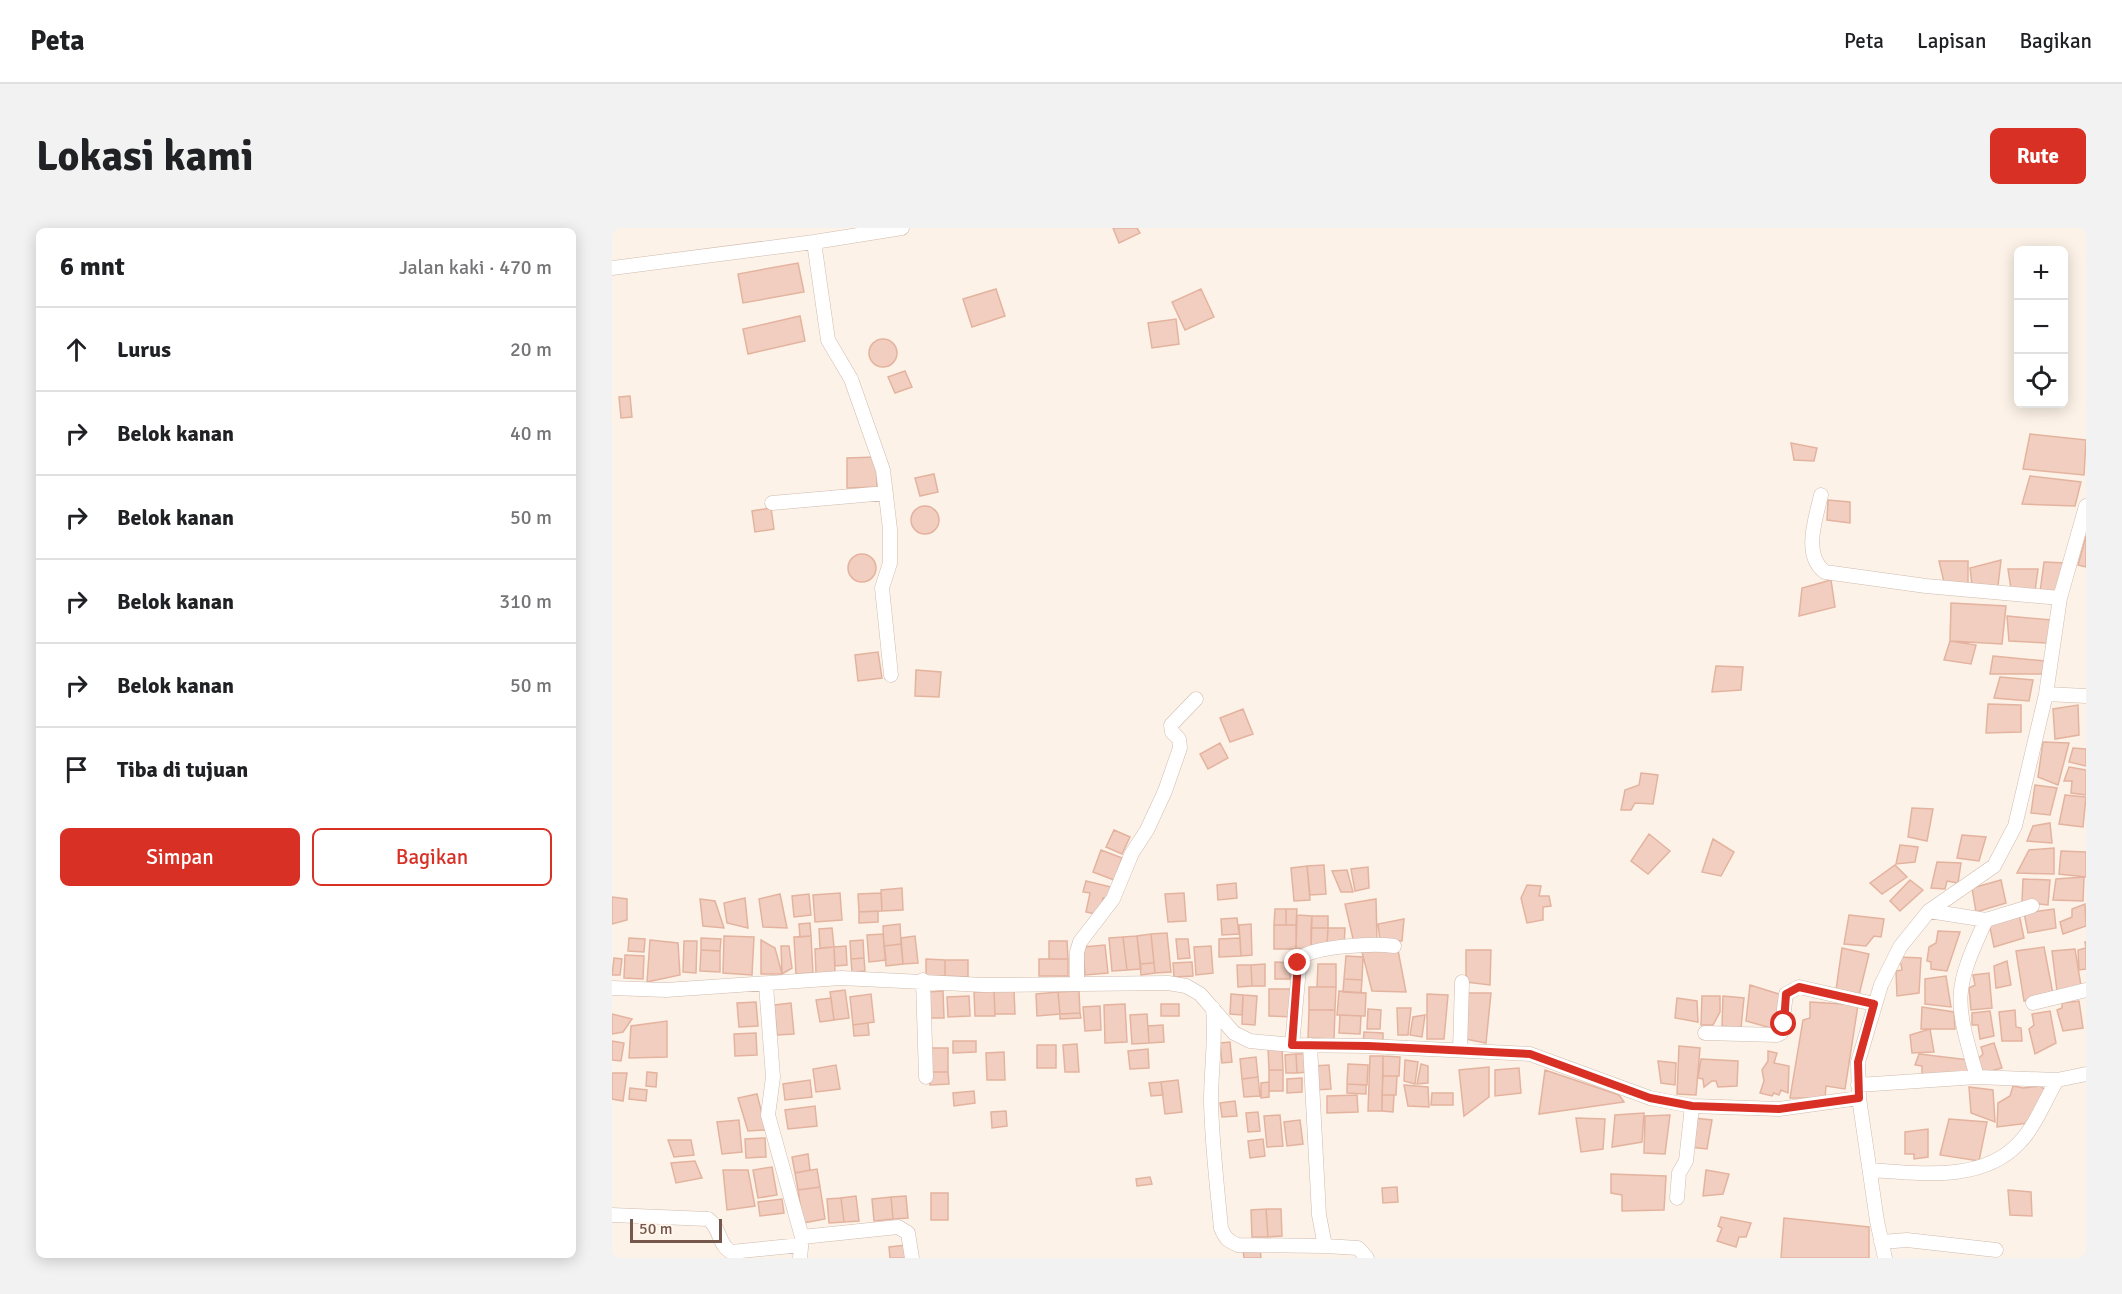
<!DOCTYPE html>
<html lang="id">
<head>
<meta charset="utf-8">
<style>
	:root { --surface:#fff; --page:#f2f2f2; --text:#202124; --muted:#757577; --line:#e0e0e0; --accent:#d93025 }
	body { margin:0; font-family:Signika,sans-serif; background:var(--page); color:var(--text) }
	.controls { position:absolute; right:18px; top:18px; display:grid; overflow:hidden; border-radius:9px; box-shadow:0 3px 15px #0003 }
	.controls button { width:54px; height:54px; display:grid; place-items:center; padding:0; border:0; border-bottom:2px solid var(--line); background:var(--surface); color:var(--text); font:30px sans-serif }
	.scale { position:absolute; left:18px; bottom:15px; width:92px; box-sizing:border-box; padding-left:6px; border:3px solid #76574b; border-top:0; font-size:16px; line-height:21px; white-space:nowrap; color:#76574b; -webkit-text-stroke:4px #fff6ed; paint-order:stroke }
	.stop { position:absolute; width:18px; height:18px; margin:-14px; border:4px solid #d93025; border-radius:50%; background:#fff }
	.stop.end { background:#d93025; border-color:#fff; box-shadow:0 2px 6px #0008 }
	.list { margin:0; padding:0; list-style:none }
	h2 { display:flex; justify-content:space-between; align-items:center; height:78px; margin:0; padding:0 24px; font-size:26px }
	h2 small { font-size:20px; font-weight:400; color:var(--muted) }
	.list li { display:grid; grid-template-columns:39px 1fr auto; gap:18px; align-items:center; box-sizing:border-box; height:84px; padding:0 24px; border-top:2px solid var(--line) }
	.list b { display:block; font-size:22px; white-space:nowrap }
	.list em { font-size:20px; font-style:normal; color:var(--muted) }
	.actions { display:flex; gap:12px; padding:18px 24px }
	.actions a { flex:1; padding:14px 0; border:2px solid var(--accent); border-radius:9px; text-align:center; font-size:21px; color:var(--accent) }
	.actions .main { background:var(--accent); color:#fff }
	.icon { flex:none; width:33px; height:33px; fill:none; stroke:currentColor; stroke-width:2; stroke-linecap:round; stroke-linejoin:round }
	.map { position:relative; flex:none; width:1474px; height:1030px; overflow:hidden; border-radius:9px }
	header { display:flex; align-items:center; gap:36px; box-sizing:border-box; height:84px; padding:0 30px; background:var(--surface); border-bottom:2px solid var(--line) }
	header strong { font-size:28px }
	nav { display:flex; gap:33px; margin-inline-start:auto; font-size:21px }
	.intro { display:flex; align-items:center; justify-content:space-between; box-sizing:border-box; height:144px; padding:0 36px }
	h1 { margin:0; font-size:42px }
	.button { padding:15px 27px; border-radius:9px; background:var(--accent); color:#fff; font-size:21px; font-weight:700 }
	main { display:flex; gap:36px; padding:0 36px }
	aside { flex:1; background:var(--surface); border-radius:9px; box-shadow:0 3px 15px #0003 }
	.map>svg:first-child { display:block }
	.building { fill:#f1cebf; stroke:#e4b39f; stroke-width:1.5 }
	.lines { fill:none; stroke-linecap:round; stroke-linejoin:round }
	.street-casing { stroke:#d0bbaf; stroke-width:15 }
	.street { stroke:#fff; stroke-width:14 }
	.route { stroke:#d93025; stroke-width:8 }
</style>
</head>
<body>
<header>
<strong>Peta</strong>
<nav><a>Peta</a><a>Lapisan</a><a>Bagikan</a></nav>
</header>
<div class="intro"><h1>Lokasi kami</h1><a class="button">Rute</a></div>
<main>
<aside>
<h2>6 mnt<small>Jalan kaki · 470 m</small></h2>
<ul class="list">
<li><svg class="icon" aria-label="ahead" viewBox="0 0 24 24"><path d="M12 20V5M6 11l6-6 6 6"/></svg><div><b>Lurus</b></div><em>20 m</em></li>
<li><svg class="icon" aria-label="right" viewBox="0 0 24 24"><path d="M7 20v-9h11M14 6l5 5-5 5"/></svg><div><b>Belok kanan</b></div><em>40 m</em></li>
<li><svg class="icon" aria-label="right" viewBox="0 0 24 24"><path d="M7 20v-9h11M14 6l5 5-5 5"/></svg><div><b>Belok kanan</b></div><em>50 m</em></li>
<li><svg class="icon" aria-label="right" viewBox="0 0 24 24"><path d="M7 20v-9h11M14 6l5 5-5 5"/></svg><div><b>Belok kanan</b></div><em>310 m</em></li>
<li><svg class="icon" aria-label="right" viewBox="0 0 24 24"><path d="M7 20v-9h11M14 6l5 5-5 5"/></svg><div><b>Belok kanan</b></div><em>50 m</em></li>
<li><svg class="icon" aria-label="arrive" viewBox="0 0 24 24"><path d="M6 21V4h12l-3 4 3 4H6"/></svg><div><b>Tiba di tujuan</b></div></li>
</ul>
<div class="actions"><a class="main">Simpan</a><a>Bagikan</a></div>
</aside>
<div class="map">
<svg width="1474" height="1030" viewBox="0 0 1474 1030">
	<rect width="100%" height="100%" fill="#fcf2e7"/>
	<path class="building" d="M501 0H525L528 5 507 15Z
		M186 35 192 64 131 75 126 46Z
		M384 61 393 88 360 99 351 71Z
		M589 61 602 89 573 102 560 74Z
		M188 88 193 113 136 126 131 101Z
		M564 91 567 116 540 120 536 95Z
		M257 125a14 14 0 1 1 28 0a14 14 0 1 1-28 0Z
		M293 143 300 159 283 165 276 149Z
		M18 168 20 189 9 190 7 169Z
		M1418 206 1474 212 1472 247 1411 241Z
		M1179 215 1205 220 1202 233 1182 232Z
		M264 229 265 259 235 260V230Z
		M322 246 326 264 308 268 303 250Z
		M1418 248 1469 254 1463 278 1410 276Z
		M1216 272 1238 274V295L1215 292Z
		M299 292a14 14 0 1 1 28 0a14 14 0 1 1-28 0Z
		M159 280 162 301 143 304 140 283Z
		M1474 308V339L1466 337Z
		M236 340a14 14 0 1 1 28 0a14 14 0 1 1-28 0Z
		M1389 332 1386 358H1360L1358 340Z
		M1327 333H1356V356L1332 354Z
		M1432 334 1454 335 1445 365 1428 364Z
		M1396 341H1426L1423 363 1399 361Z
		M1219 352 1223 379 1187 388 1190 360Z
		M1339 375 1394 378 1390 416 1338 413Z
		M1395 388 1439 392 1435 415 1397 413Z
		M1338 413 1364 417 1359 436 1332 432Z
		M266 424 270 450 246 453 243 427Z
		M1381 428 1433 433 1430 446H1378Z
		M1104 438 1131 439 1129 462 1100 464Z
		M304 442 329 444 327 469 303 468Z
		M1388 449 1421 452 1417 473 1382 470Z
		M1376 476 1409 477V504L1374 505Z
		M1466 477 1467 507 1443 511 1441 481Z
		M631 481 641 506 618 514 608 490Z
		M1431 514 1457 515 1446 557 1426 549Z
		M608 515 616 530 596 541 588 526Z
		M1461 520 1474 521V538L1457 534Z
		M1457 539 1474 542V567L1459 565 1460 553H1452Z
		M1029 545 1046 547 1041 576 1023 575 1019 582H1009L1013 562 1027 557Z
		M1423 557 1445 560 1438 587 1419 585Z
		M1453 567 1474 569 1471 599 1447 596Z
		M1300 580 1321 581 1315 613 1296 609Z
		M1438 595 1440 615 1415 613 1421 598Z
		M502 602 518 609 510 626 494 619Z
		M1037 606 1058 623 1036 646 1019 633Z
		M1350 607 1374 609 1367 633 1345 630Z
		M1101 611 1122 624 1109 648 1090 644Z
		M1288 617 1306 619 1303 634 1284 636Z
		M1442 620V646L1405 645 1417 622Z
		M489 622 510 630 502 652 481 644Z
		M1449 623 1474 624V649L1447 646Z
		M1325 634 1349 635 1346 655 1335 653 1333 661 1319 660Z
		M712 637 714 666 698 667 695 638Z
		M1283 637 1295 649 1270 666 1258 655Z
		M695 638 698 672 682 673 679 640Z
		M756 639 757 660 743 663 739 641Z
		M735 642 741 664H729L720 643Z
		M1472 649 1471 673 1441 672 1444 651Z
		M1411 651 1438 652 1436 677 1410 674Z
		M1298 652 1311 662 1288 683 1278 673Z
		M1389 652 1394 675 1364 684 1360 660Z
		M474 653 499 659 496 671 491 670 488 687 474 684 478 665 471 664Z
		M624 655 625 670 606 672 605 657Z
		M915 657 929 658 927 668H937L939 678 931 679V692L915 695 909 670Z
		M290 660 291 682 270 683 269 662Z
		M228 665 230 692 203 694 201 667Z
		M269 665 270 683 247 684 246 666Z
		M572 665 574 693 556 694 553 666Z
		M168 666 175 700 151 699 147 671Z
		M197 666 199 687 182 689 180 668Z
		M0 669 15 671V692L0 696Z
		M133 670 136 700 115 695 112 675Z
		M88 671 103 673 112 700 91 698Z
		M764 671 765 712 742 715 733 676Z
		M1473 676 1474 698 1451 706 1448 694 1460 689V681Z
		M663 681H674V697H662Z
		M674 681H685L684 697H674Z
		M1442 681 1444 700 1416 705 1412 685Z
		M266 683V694L247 695V684Z
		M1407 686 1412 710 1382 719 1377 695Z
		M685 687 700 688 699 721H684Z
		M1237 687 1272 691 1269 709 1262 708 1254 718 1232 716Z
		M700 688H716V700H699Z
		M625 690 627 706 610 707 609 691Z
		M792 691 790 713 768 712 766 696Z
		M198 695 199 708 188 709 187 696Z
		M288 696 289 716 272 718 271 698Z
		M639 696 640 727 629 728 627 697Z
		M662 697H684V721H662Z
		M220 700 222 719 208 720 207 701Z
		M699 700H716L715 717H699Z
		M716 700H733L732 718 715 717Z
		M1326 703 1348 704 1335 743 1319 741V734L1315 733 1317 719 1324 715Z
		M555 705 559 744 543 745 539 706Z
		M271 706 274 732 257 734 255 707Z
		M539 706 542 735 528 736 525 708Z
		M112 708 142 709 140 747 111 745Z
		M199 708 201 745 184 746 182 709Z
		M303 708 306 735 291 736 289 710Z
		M525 708 529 741 515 742 511 709Z
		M511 709 515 742 500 743 497 710Z
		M17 710 33 711 32 724 16 723Z
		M89 710 109 711 108 723 89 722Z
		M628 710 629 728 607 729V711Z
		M564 711H576L578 730 566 731Z
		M38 712 66 715 68 747 35 754Z
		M149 712 163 720 170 746H149Z
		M251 712 252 730 239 731 238 713Z
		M72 713H85L84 745 71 744Z
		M437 713H455L456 731H437Z
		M1473 714H1474V741L1467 742 1466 722 1474 720Z
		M289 716 291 736 274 738 272 718Z
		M493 717 496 745 473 747 471 719Z
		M169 718H177L180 740 170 746Z
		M234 718 235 737 223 738 222 719Z
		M599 718 601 745 584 747 582 719Z
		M222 719 223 744 204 746 203 721Z
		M1432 719 1441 766 1412 773 1404 723Z
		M1230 720 1257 726 1247 767 1224 762Z
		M1463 721 1469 758 1445 763 1440 723Z
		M89 722 108 723V744L88 743Z
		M786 722 794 764 760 763 750 724Z
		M854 722H879L878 757 854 754Z
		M13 727 32 728 31 751 12 750Z
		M734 728 751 729 750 752 732 751Z
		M1287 729 1309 730 1307 765 1285 768 1284 743 1290 742 1289 736 1285 735Z
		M2 730 10 731 8 747H0Z
		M252 730 253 743 240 744 239 731Z
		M314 731 333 732V748H314Z
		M427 731H456V748H427Z
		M333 732H356V749L333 748Z
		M1395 733 1399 757 1384 760 1382 738Z
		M580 734 581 748 562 749 561 735Z
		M663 734 678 735V751H663Z
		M542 735 543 745 529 747 528 736Z
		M653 736V758H640L639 737Z
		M706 736H724V759H705Z
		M625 737H639L640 758 626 759Z
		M1377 745 1380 780 1359 782 1357 760 1363 757 1361 747Z
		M1334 748 1339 779 1313 776V751Z
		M732 751 750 752 749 765 731 764Z
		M1138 757 1170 767 1166 802 1134 793Z
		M697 759H724L723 782H697Z
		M657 761H681V789L657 788Z
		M233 762 237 790 222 792 218 764Z
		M331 763 332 790H315V764Z
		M382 763H402L403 786H383Z
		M382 763 383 788H363L362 764Z
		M467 763 468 785 448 786 446 764Z
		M727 763 754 765 753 788 725 787Z
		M446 764 448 786 425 788 424 766Z
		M854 765H879L874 815 853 811Z
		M259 766 262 794 241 797 238 769Z
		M619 766 631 767 630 787 618 786Z
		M815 766 836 767 832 811H815Z
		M631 767 645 768 643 797 630 796Z
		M357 768 358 788 336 789 335 769Z
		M1090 768H1108V784L1101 797H1089Z
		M1111 768 1132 770 1129 800 1110 798Z
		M219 770 222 792 208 794 204 772Z
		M1065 770 1085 773 1086 794 1063 790Z
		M1467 773 1471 800 1451 803 1445 782 1450 780V775Z
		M144 774 146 798 127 799 125 775Z
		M1198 774 1246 777 1233 861 1214 858 1213 870H1178L1191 792 1198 790Z
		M179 775 182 806 165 807 162 777Z
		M513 776 515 814 493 815 492 777Z
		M549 776H567V788H549Z
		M488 778 489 802 473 803 471 779Z
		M1310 779 1342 784 1343 801H1309Z
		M785 780H799L796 807H786Z
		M756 781 769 782 768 801H755Z
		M697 782H723L722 811 696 810Z
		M1403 782 1404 799 1409 800 1410 813H1390L1387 784Z
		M1378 783 1382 808 1368 811 1366 797H1360V785Z
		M1438 783 1444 815 1423 826 1417 801 1422 797 1420 786Z
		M468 785 469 790 448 791V786Z
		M0 786 20 791 11 804 0 806Z
		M535 786 537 815 520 816 518 787Z
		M728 787 749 788 748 806 727 805Z
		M813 787 810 809 798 807 801 789Z
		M55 793V829L17 830 19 798Z
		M256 795 257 807 242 808 241 797Z
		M551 797 552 814 537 815 536 798Z
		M1318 801 1322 824 1300 825 1298 807Z
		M752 804 771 805V816L751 815Z
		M144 805 145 827 123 828 122 806Z
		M0 813 12 815 9 833 0 832Z
		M341 813H364V824L341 825Z
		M618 814 620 834 610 835 608 815Z
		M1382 815 1390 840 1371 845 1366 831 1371 826 1369 819Z
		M465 816 467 844H453L451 817Z
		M425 817H444V840H425Z
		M1067 818 1088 820 1084 867 1065 866Z
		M317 820H336V844H318Z
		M656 820H670L671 842H657Z
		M536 821 537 840 518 841 516 823Z
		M1156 823 1165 825 1162 835 1177 838 1176 865 1169 862 1167 867 1162 865 1160 868 1148 865 1152 853 1150 842 1156 833Z
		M392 824 393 852H375L374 825Z
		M684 826H695L696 844 685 845Z
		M684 826 685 845H674L673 827Z
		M1307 826 1357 832 1358 846 1310 850V838L1303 837Z
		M758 828H771L770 883H756Z
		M771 828 788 829 787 848H771Z
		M644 829 646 849 630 851 628 831Z
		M1089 831 1126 833 1125 858 1106 859 1104 853H1100L1092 859 1091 851 1086 850Z
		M793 832 806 834 803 856 792 853Z
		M1046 833 1064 835 1063 857 1049 855Z
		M736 836 756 837 755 857 735 856Z
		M809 836 816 838V855L805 856Z
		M224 837 228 861 204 864 201 841Z
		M717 837 719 861 703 862 701 838Z
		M877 839V869L852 888 847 842Z
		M907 840 909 865 883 868V842Z
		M657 842H671V863H657Z
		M933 842 1007 867 1012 874 927 886Z
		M35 844 45 845 44 859 34 858Z
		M318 844H336L337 856 318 857Z
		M0 845H15L11 873 0 871Z
		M771 848H785L784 867H770Z
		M646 849 648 868 632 869 630 851Z
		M690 850V864L675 865V851Z
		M198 852 200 869 173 872 171 856Z
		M566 852 570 884 553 886 549 854Z
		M549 854 551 867 539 868 537 855Z
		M657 854V869L649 870V855Z
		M735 856 754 857V866L735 865Z
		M792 857 816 859 817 879 796 878Z
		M1401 858 1411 860 1428 858 1436 864 1417 895 1385 899 1386 875 1398 868Z
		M1357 859 1381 862 1383 894 1359 885Z
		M18 860 35 862 34 873 17 871Z
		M362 863 363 875 342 878 341 865Z
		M820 865H841V877H819Z
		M145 866 154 902 136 903 126 870Z
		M745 867 746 884 715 885V868Z
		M770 867H782L781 884 770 883Z
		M623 873 625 888 610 889 608 875Z
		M203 878 205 898 176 901 173 882Z
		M394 883 395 898 380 900 379 884Z
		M646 884 648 903 636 904 634 885Z
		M1032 885 1030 914 1000 919 1003 887Z
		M668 887 671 918 655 919 652 888Z
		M1058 887 1053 926 1032 925 1033 888Z
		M964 890 993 891 991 921 969 924Z
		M1082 890 1100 892 1095 921 1078 919Z
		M1337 891 1375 894 1367 933 1328 927Z
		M127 892 130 924 110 926 105 894Z
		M688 892 691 916 675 918 672 894Z
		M1316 901V929L1302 931V926H1293V904Z
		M153 910 154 929 134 930 133 911Z
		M651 911 653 928 638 930 636 913Z
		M56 912H79L82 927 62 929Z
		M196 926 198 942 183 945 180 929Z
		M83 933 90 950 64 955 59 935Z
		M160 939 165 967 146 970 141 942Z
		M205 941 208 959 186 962 183 945Z
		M111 942H136L143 978 115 982Z
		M1094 942 1117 946 1111 966 1091 968Z
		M999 946 1054 948 1052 982 1010 983V967L999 965Z
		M538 949 540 956 525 958 524 951Z
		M208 959 213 991 191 995 186 962Z
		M785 959 786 974 771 975 770 960Z
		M1396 962 1419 964 1420 988 1398 987Z
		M319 965H336V992H319Z
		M244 968 247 993 232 994 229 970Z
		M294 968 296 990 281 991 279 969Z
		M279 969 281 991 262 993 260 971Z
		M229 970 232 994 217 995 215 971Z
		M170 971 172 985 148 988 146 974Z
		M654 981 656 1009H640L639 982Z
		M654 981H669L670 1008 656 1009Z
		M1109 989 1139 995 1134 1009H1127L1124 1019 1105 1013 1110 1000 1106 998Z
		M1172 990 1257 999V1030H1169Z
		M295 1017 297 1030H278L277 1019Z
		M648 1019 649 1030H632L631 1021Z"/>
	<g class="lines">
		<defs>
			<path id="street" d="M202 14 216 112 239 151 271 242 278 301V335L270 360 279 447
				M0 40 202 14 290 0
				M1209 267C1204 290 1190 327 1213 344L1314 358 1448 370
				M160 275 274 265
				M1434 466 1474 468
				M1317 683 1374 692 1420 678
				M311 752 314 849
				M465 756V724L468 714 501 671 520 625 535 602 553 563 568 520 567 511 560 504 559 497 584 471
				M154 757 161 849 156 887 190 1009 188 1030
				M0 760 54 762 229 750 372 757 556 755 574 758 588 766 622 805 638 813 680 817 756 818 918 826 1038 870 1080 878 1167 881 1247 870
				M1421 775 1474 762
				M601 780C604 812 599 842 599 874 600 916 605 958 609 1000 613 1010 616 1013 626 1017L713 1018
				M1093 805 1165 807 1169 805 1174 766 1187 759 1262 776
				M680 817 688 730C703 718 763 715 782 718
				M698 817 707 987 713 1018 746 1020 755 1030
				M848 822 850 754
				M1365 849C1343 772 1340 765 1374 692
				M1246 857 1365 849 1445 852 1474 846
				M1258 942C1306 945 1370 955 1407 915 1423 899 1433 872 1445 852
				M1065 970 1067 945 1074 933 1080 878
				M0 987 96 991C109 1000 106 1017 119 1024L189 1017
				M190 1009 286 999 296 1005 300 1030
				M1269 1014 1295 1012 1384 1022
				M1273 1030 1265 993 1247 870 1246 834 1269 757 1288 719 1317 683 1382 638 1403 598 1434 466 1448 370 1474 278"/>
		</defs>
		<use href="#street" class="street-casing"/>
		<use href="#street" class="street"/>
	</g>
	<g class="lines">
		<path class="route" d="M686 735 680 817 756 818 918 826 1038 870 1080 878 1167 881 1247 870 1246 834 1262 776 1187 759 1174 766 1172 796"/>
	</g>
</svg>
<div class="controls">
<button>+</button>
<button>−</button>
<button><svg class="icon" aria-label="locate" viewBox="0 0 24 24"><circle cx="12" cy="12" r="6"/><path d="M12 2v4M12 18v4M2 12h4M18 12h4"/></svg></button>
</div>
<div class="scale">50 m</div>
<div class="stop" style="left:1172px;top:796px"></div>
<div class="stop end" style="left:686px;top:735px"></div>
</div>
</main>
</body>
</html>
